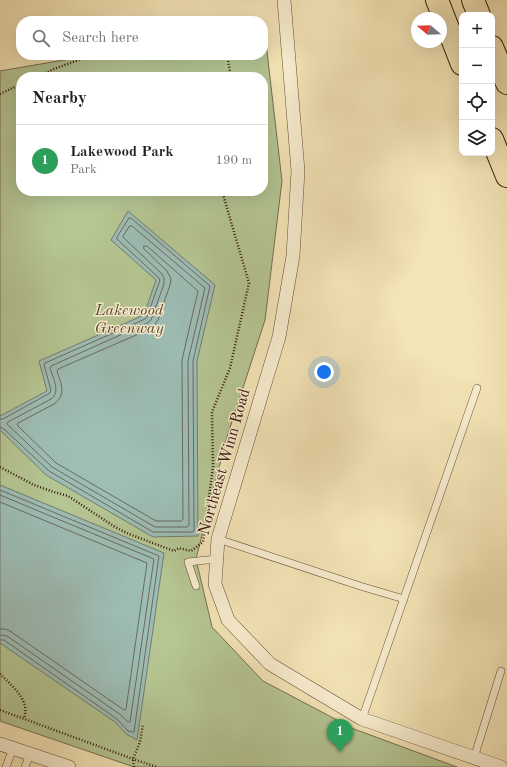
<!DOCTYPE html>
<html lang="en">
<head>
<meta charset="utf-8">
<style>
	:root { --surface:#fff; --page:#f2f2f2; --text:#222; --muted:#767676; --line:#e0e0e0; --accent:#8f2418 }
	body { margin:0; font-family:"Old Standard TT",serif; background:var(--page); color:var(--text) }
	.controls { position:absolute; right:12px; top:12px; display:grid; overflow:hidden; border-radius:8px; box-shadow:0 4px 16px #0002 }
	.controls button { width:36px; height:36px; display:grid; place-items:center; padding:0; border:0; border-bottom:1px solid var(--line); background:var(--surface); color:var(--text); font:20px sans-serif }
	.compass { position:absolute; left:411px; top:12px; width:36px; height:36px; border-radius:50%; background:var(--surface); box-shadow:0 4px 16px #0002; rotate:289deg }
	.you { position:absolute; left:324px; top:372px; width:14px; height:14px; margin:-10px; border:3px solid #fff; border-radius:50%; background:#1a73e8; box-shadow:0 0 0 6px #1a73e833 }
	.badge { display:grid; place-items:center; width:26px; height:26px; border-radius:50%; background:var(--accent); color:#fff; font-size:13px; font-weight:700 }
	.pin { position:absolute; translate:-50% -33px; filter:drop-shadow(0 1px 2px #0008) }
	.pin::after { content:''; position:absolute; top:21px; width:14px; height:12px; background:inherit; clip-path:polygon(0 0,100% 0,50% 100%) }
	.list { margin:0; padding:0; list-style:none }
	h2 { display:flex; justify-content:space-between; align-items:center; height:52px; margin:0; padding:0 16px; font-size:17px }
	h2 small { font-size:13px; font-weight:400; color:var(--muted) }
	.list li { display:grid; grid-template-columns:26px 1fr auto; gap:12px; align-items:center; box-sizing:border-box; height:72px; padding:0 16px; border-top:1px solid var(--line) }
	.list b { display:block; font-size:15px; white-space:nowrap }
	.list p { margin:0; font-size:13px; white-space:nowrap; color:var(--muted) }
	.list em { font-size:13px; font-style:normal; color:var(--muted) }
	.icon { flex:none; width:22px; height:22px; fill:none; stroke:currentColor; stroke-width:2; stroke-linecap:round; stroke-linejoin:round }
	.map { position:relative; flex:none; width:507px; height:767px; overflow:hidden }
	.search { position:absolute; background:var(--surface); box-shadow:0 4px 16px #0002; left:16px; top:16px; width:252px; height:44px; display:flex; align-items:center; gap:10px; box-sizing:border-box; padding:0 14px; border-radius:16px; color:var(--muted); font-size:15px }
	.panel { position:absolute; background:var(--surface); box-shadow:0 4px 16px #0002; left:16px; top:72px; width:252px; height:124px; border-radius:16px }
	.map>svg:first-child { display:block }
	.green { fill:#b5c693; stroke:#776e4f; fill-rule:evenodd }
	.water { fill:#9dbdb5; stroke:#757b71 }
	.lines { fill:none; stroke-linecap:round; stroke-linejoin:round }
	.shore { stroke:#6b6a60; stroke-width:1 }
	.service-casing { stroke:#684a36; stroke-width:8 }
	.minor-casing { stroke:#684a36; stroke-width:14 }
	.motorway-casing { stroke:#39170b; stroke-width:24 }
	.path { stroke:#39170b; stroke-width:2.5; stroke-dasharray:1 2; stroke-linecap:butt }
	.service { stroke:#f8eed0; stroke-width:7 }
	.minor { stroke:#f8eed0; stroke-width:13 }
	.motorway { stroke:#f4e5b7; stroke-width:22 }
	.labels { text-anchor:middle; dominant-baseline:central; stroke-width:3; stroke-linejoin:round; paint-order:stroke }
	.park-label { font-size:16px; font-style:italic; fill:#5e4c34; stroke:#f8eed0 }
	.street-label { font-size:16px; fill:#39170b; stroke:#f8eed0 }
</style>
</head>
<body>
<div class="map">
<svg width="507" height="767" viewBox="0 0 507 767">
	<rect width="100%" height="100%" fill="#f4e5b7"/>
	<filter id="stains"><feTurbulence type="fractalNoise" baseFrequency=".005" numOctaves="4"/><feColorMatrix values="0 0 0 0 .2 0 0 0 0 .09 0 0 0 0 .02 0 0 0 .5 -.17"/></filter>
	<radialGradient id="worn" r=".72"><stop offset=".6" stop-color="#630" stop-opacity="0"/><stop offset="1" stop-color="#630" stop-opacity=".3"/></radialGradient>
	<path class="green" d="M263 26H264L282 181 265 320 226 440 196 559 212 627 263 681 354 729 457 767H134L0 721V71L93 55H263ZM21 77H263V191H21Z"/>
	<path class="water" d="M128 211 215 285 197 361 198 536 153 537 46 475 0 430V416L47 391 39 361 144 315 156 280 111 240Z
		M0 485 164 553 137 740 126 734 115 722 0 643Z"/>
	<g class="lines">
		<path class="shore" d="M130 226H132L205 288 188 361 189 525 187 527H155L52 467 7 424 8 422 51 399C61 392 53 378 50 368L51 366 147 323 151 320 164 284V278L162 274 124 238 123 237Z
			M144 246H147L198 291 182 360 183 519 181 521H156L56 463 17 425 18 423 54 404C67 395 61 384 57 371L58 369 150 329 154 326 158 320 170 285 171 279 167 271 144 249Z
			M0 419H3L50 393 51 390 44 365 45 363 145 319 147 317 160 280 158 277 117 239V237L129 218H131L210 286 193 361 194 530 193 532H153L49 471 4 429 0 427
			M0 490 159 556 134 732H132L128 731 117 719 4 640H0
			M0 495 154 559 130 722H128L121 715 7 636 0 635
			M0 502 147 563 126 709 124 710 10 631 5 629H0"/>
		<defs>
			<path id="service" d="M218 539 360 586 404 599
				M196 586 188 562 217 559
				M362 719 477 388
				M474 758 501 671
				M6 767 13 748
				M25 767 30 754"/>
			<path id="minor" d="M284 0 298 171 293 256 279 337 218 539 215 584 228 620 270 664 362 719 501 767
				M0 744 69 767"/>
			<path id="motorway" d="M437 0 462 64
				M473 0 479 15
				M492 47 507 83
				M492 139 507 176"/>
		</defs>
		<use href="#service" class="service-casing"/>
		<use href="#minor" class="minor-casing"/>
		<use href="#motorway" class="motorway-casing"/>
		<path class="path" d="M227 55 231 77
			M37 77 54 69 92 55
			M0 94 21 84
			M0 467 34 485 54 492 68 496 115 527 129 534 174 551 179 548 191 551 203 542 213 467 212 412 230 368 249 283 222 191
			M0 674C9 683 22 693 25 706 26 711 25 715 24 719
			M0 710 133 759 157 767
			M134 767 133 759 140 742 143 724"/>
		<use href="#service" class="service"/>
		<use href="#minor" class="minor"/>
		<use href="#motorway" class="motorway"/>
	</g>
	<g class="labels">
		<g class="park-label">
			<text x="129" y="311">Lakewood<tspan x="129" dy="18">Greenway</tspan></text>
		</g>
		<g class="street-label">
			<text transform="translate(225 462) rotate(-74)">Northeast Winn Road</text>
		</g>
	</g>
	<rect width="100%" height="100%" filter="url(#stains)"/>
	<rect width="100%" height="100%" fill="url(#worn)"/>
</svg>
<div class="controls">
<button>+</button>
<button>−</button>
<button><svg class="icon" aria-label="locate" viewBox="0 0 24 24"><circle cx="12" cy="12" r="6"/><path d="M12 2v4M12 18v4M2 12h4M18 12h4"/></svg></button>
<button><svg class="icon" aria-label="layers" viewBox="0 0 24 24"><path d="M12 4l9 5-9 5-9-5zM3 14l9 5 9-5"/></svg></button>
</div>
<svg class="compass" viewBox="-18 -18 36 36"><path d="M0-13l5 13h-10z" fill="#e53935"/><path d="M0 13l5-13h-10z" fill="#767676"/></svg>
<div class="you"></div>
<div class="pin badge" style="left:340px;top:752px;background:#2e9e5b">1</div>
<div class="search"><svg class="icon" aria-label="search" viewBox="0 0 24 24"><circle cx="10" cy="10" r="6"/><path d="M15 15l6 6"/></svg>Search here</div>
<section class="panel">
<h2>Nearby<small></small></h2>
<ul class="list">
<li><span class="badge" style="background:#2e9e5b">1</span><div><b>Lakewood Park</b><p>Park</p></div><em>190 m</em></li>
</ul>
</section>
</div>
</body>
</html>
